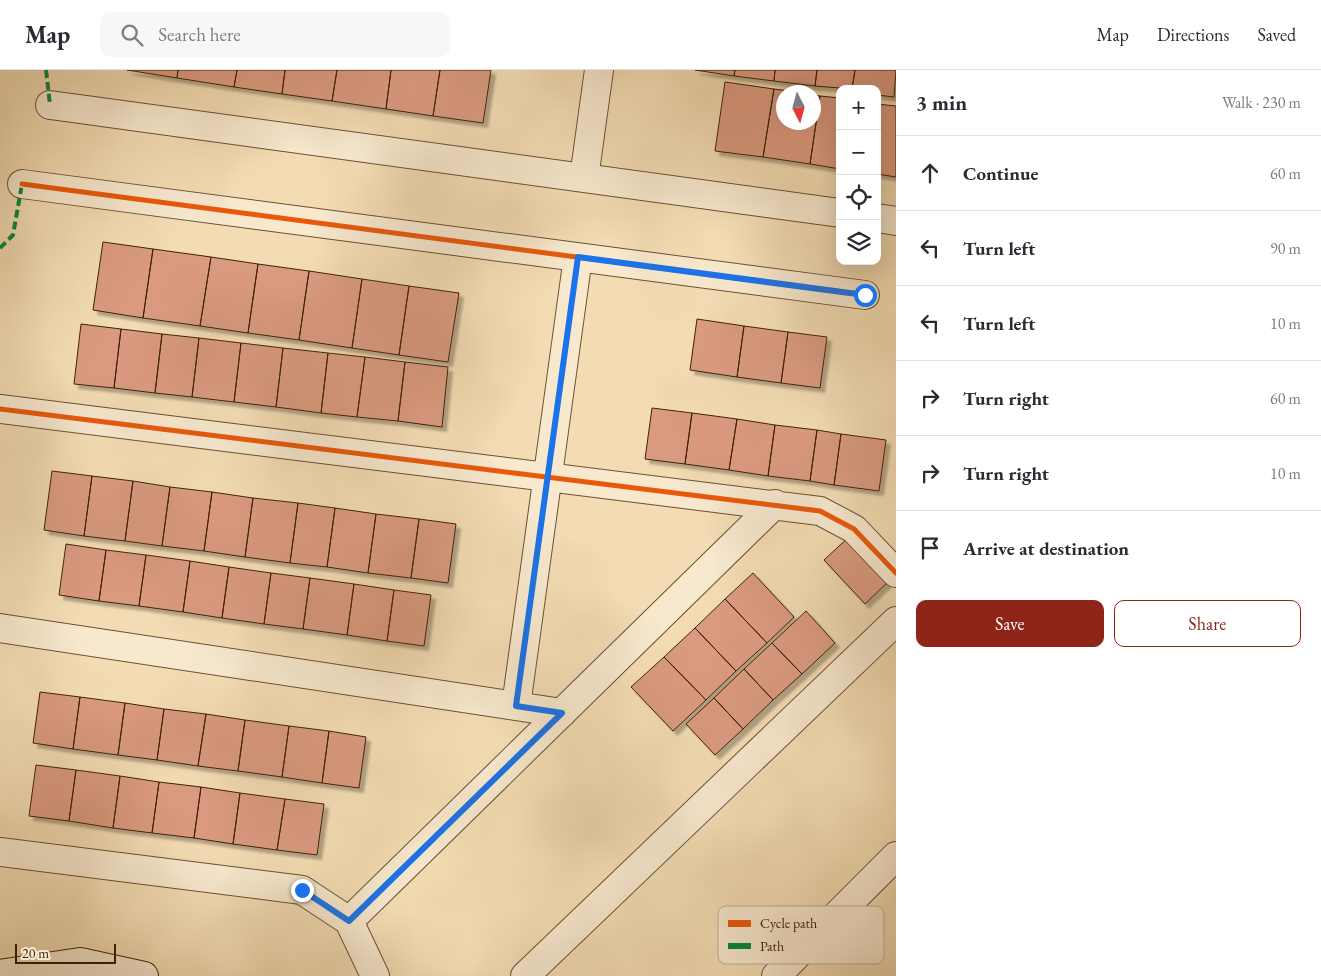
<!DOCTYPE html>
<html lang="en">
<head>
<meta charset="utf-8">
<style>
	:root { --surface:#fff; --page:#f7f7f7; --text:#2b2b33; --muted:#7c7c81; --line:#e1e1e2; --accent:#8f2418 }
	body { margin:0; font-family:"EB Garamond",serif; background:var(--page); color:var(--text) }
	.controls { position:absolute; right:15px; top:15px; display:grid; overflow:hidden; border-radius:10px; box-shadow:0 5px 20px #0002 }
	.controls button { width:45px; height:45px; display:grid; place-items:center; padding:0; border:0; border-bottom:1px solid var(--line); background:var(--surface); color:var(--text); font:25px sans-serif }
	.compass { position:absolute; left:776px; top:15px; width:45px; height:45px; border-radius:50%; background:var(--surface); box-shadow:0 5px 20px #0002; rotate:174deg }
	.scale { position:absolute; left:15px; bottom:12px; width:101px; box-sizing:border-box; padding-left:5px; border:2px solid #3f2206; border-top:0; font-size:14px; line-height:18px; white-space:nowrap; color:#3f2206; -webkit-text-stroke:4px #f7e8ce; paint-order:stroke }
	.stop { position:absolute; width:15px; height:15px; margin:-11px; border:4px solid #1a73e8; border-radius:50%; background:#fff }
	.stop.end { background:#1a73e8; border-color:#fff; box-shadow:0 1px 5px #0008 }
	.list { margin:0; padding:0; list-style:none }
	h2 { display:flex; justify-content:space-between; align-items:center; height:65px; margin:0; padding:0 20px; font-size:21px }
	h2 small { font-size:16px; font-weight:400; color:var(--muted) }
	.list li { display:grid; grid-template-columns:32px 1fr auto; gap:15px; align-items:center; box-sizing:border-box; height:75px; padding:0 20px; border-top:1px solid var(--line) }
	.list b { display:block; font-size:19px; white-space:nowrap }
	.list em { font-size:16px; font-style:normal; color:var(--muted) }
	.actions { display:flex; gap:10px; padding:15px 20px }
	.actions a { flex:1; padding:11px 0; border:1px solid var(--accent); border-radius:10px; text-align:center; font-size:18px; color:var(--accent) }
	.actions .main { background:var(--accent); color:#fff }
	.icon { flex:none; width:28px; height:28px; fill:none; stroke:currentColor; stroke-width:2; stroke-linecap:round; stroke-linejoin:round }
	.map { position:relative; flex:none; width:896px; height:906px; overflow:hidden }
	header { display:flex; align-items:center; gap:30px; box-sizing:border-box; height:70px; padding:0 25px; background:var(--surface); border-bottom:1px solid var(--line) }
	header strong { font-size:24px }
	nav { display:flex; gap:28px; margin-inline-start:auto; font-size:18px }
	.search { width:350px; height:45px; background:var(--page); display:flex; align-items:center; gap:12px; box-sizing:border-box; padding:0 18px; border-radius:10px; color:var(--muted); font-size:19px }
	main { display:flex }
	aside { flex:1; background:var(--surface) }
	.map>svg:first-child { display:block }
	.building { fill:#da9a80; stroke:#3f2206; filter:url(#shadow) }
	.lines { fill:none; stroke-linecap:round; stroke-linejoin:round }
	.street-casing { stroke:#6c5032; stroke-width:30 }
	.secondary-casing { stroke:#3f2206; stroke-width:30 }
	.street { stroke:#f7e8ce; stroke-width:28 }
	.secondary { stroke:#f7e8ce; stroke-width:28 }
	.quiet { stroke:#00873e; stroke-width:4; stroke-dasharray:8 4; stroke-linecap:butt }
	.cycleway-casing { stroke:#f7e8ce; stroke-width:8 }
	.cycleway { stroke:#e8590c; stroke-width:5 }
	.route { stroke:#1a73e8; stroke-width:6 }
	.key { fill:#f7e8ce; stroke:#c0ad92; stroke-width:1 }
	.key-label { font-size:14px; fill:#3f2206 }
</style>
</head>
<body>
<header>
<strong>Map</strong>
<div class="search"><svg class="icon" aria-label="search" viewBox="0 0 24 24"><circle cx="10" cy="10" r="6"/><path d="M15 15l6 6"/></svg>Search here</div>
<nav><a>Map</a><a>Directions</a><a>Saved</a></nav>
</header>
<main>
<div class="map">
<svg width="896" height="906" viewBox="0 0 896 906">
	<defs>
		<filter id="shadow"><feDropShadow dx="4.5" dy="4.5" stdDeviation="1" flood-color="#0004"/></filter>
	</defs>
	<rect width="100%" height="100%" fill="#f3dcb4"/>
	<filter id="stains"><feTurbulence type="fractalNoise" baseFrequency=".004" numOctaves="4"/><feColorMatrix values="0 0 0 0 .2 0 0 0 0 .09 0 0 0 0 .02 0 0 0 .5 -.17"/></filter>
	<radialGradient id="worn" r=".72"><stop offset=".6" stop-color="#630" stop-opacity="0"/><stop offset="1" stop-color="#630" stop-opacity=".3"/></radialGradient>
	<path class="building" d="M127 0H178L177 8Z
		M178 0H237L234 17 177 8Z
		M237 0H285L282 24 234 17Z
		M285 0H337L332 31 282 24Z
		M337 0H391L386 39 332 31Z
		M391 0H440L433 46 386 39Z
		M440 0H491L483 53 433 46Z
		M695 0H735L734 6Z
		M735 0H775L774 11 734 6Z
		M775 0H817L815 16 774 11Z
		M817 0H855L852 19 815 16Z
		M855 0H896L894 27 877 25V19H852Z
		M725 12 774 19 763 87 715 81Z
		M774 19 799 22H784V52H814V25L820 26 810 94 763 87Z
		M820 26 840 28V99L810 94Z
		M877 34 896 36V107L877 104Z
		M103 172 153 179 143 248 93 240Z
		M153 179 211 187 200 256 143 248Z
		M211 187 258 194 248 263 200 256Z
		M258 194 309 201 299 270 248 263Z
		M309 201 362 209 352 278 299 270Z
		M362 209 409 216 399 285 352 278Z
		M409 216 459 223 448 292 399 285Z
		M697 249 744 256 737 307 690 300Z
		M81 254 121 259 114 318 74 314Z
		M744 256 788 262 781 313 737 307Z
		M121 259 162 264 155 323 114 318Z
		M788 262 827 267 820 318 781 313Z
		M162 264 199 268 192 327 155 323Z
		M199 268 241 273 234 332 192 327Z
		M241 273 283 278 276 337 234 332Z
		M283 278 328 283 321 343 276 337Z
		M328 283 365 287 357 347 321 343Z
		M365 287 405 292 398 351 357 347Z
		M405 292 448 297 442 357 398 351Z
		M652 338 692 343 685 394 645 389Z
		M692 343 737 349 729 400 685 394Z
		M737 349 775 355 768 406 729 400Z
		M775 355 817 360 810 411 768 406Z
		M817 360 841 364 834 415 810 411Z
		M841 364 886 370 879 421 834 415Z
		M52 401 92 406 84 466 44 460Z
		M92 406 133 411 125 471 84 466Z
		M133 411 170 417 162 476 125 471Z
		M170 417 212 422 204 481 162 476Z
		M212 422 253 428 245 487 204 481Z
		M253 428 298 433 290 493 245 487Z
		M298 433 335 438 327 497 290 493Z
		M335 438 376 444 368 503 327 497Z
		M376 444 419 449 411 508 368 503Z
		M419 449 456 454 448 513 411 508Z
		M852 464 893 507 865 534 824 490Z
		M66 474 106 480 99 531 59 525Z
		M106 480 146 485 139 536 99 531Z
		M146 485 190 491 183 542 139 536Z
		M190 491 229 497 222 548 183 542Z
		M229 497 271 503 264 554 222 548Z
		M271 503 310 508 303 559 264 554Z
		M753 503 794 547 767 573 725 529Z
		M310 508 354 514 347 565 303 559Z
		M354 514 394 520 387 571 347 565Z
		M394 520 431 525 424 576 387 571Z
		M725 529 767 573 736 601 695 558Z
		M806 541 835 573 802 604 772 573Z
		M695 558 736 601 706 630 664 587Z
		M772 573 802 604 773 630 744 599Z
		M664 587 706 630 673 661 631 617Z
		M744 599 773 630 743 659 714 628Z
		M40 622 80 627 73 679 33 673Z
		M80 627 125 633 118 685 73 679Z
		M714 628 743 659 715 685 686 654Z
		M125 633 164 639 157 690 118 685Z
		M164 639 206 644 198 696 157 690Z
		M206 644 245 650 238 701 198 696Z
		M245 650 289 656 282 707 238 701Z
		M289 656 329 661 322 713 282 707Z
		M329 661 366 667 359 718 322 713Z
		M36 695 76 700 69 751 29 746Z
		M76 700 120 706 113 758 69 751Z
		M120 706 159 712 152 763 113 758Z
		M159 712 201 717 194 768 152 763Z
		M201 717 240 723 233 774 194 768Z
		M240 723 285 729 277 780 233 774Z
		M285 729 324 734 317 785 277 780Z"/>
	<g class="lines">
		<defs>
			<path id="street" d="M50 35 840 143
				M584 108 599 0
				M22 114 865 225
				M877 148 896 151
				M0 339 820 441 854 459 896 503
				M0 558 562 643
				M516 636 578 187
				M0 782 302 820 349 851 375 906
				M349 851 775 434
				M525 906 896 551
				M776 906 896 786"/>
			<path id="secondary" d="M0 904 80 892 144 906"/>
		</defs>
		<use href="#street" class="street-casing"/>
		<use href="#secondary" class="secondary-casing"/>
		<use href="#street" class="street"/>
		<use href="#secondary" class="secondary"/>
		<path class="quiet" d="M46 0 50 35
			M0 178 13 165 22 114"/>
		<defs>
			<path id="cycleway" d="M22 114 865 225
				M0 339 820 441 854 459 896 503"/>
		</defs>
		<use href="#cycleway" class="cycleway-casing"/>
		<use href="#cycleway" class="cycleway"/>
	</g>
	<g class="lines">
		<path class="route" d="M302 820 349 851 562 643 516 636 578 187 865 225"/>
	</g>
	<rect x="718" y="836" width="166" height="58" rx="8" class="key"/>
	<rect x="728" y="850" width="23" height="7" fill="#e8590c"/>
	<rect x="728" y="873" width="23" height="6" fill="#00873e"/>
	<g class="key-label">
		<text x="760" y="858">Cycle path</text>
		<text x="760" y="881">Path</text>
	</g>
	<rect width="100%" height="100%" filter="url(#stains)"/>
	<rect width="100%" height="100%" fill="url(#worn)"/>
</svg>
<div class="controls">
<button>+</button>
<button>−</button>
<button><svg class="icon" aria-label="locate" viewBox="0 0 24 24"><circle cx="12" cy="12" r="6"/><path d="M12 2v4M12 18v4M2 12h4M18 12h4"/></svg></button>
<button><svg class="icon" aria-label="layers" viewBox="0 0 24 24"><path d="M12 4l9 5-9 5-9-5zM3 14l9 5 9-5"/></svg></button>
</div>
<svg class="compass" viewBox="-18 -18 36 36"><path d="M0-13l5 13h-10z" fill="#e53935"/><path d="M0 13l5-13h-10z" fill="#7c7c81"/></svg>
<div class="scale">20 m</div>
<div class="stop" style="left:865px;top:225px"></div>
<div class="stop end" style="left:302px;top:820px"></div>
</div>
<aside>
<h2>3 min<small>Walk · 230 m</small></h2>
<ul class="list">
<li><svg class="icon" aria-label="ahead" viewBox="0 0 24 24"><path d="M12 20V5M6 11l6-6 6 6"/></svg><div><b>Continue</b></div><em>60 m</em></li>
<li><svg class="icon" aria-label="left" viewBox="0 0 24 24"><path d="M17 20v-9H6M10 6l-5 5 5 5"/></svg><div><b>Turn left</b></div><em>90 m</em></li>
<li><svg class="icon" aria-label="left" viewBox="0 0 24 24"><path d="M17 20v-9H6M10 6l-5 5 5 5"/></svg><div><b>Turn left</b></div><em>10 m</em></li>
<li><svg class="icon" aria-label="right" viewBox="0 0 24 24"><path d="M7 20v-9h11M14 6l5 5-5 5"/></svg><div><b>Turn right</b></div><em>60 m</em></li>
<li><svg class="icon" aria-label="right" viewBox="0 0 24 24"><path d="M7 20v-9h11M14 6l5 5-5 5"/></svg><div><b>Turn right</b></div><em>10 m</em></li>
<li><svg class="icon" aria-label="arrive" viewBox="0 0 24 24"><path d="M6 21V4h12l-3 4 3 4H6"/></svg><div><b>Arrive at destination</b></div></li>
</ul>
<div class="actions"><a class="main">Save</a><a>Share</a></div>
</aside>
</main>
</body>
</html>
